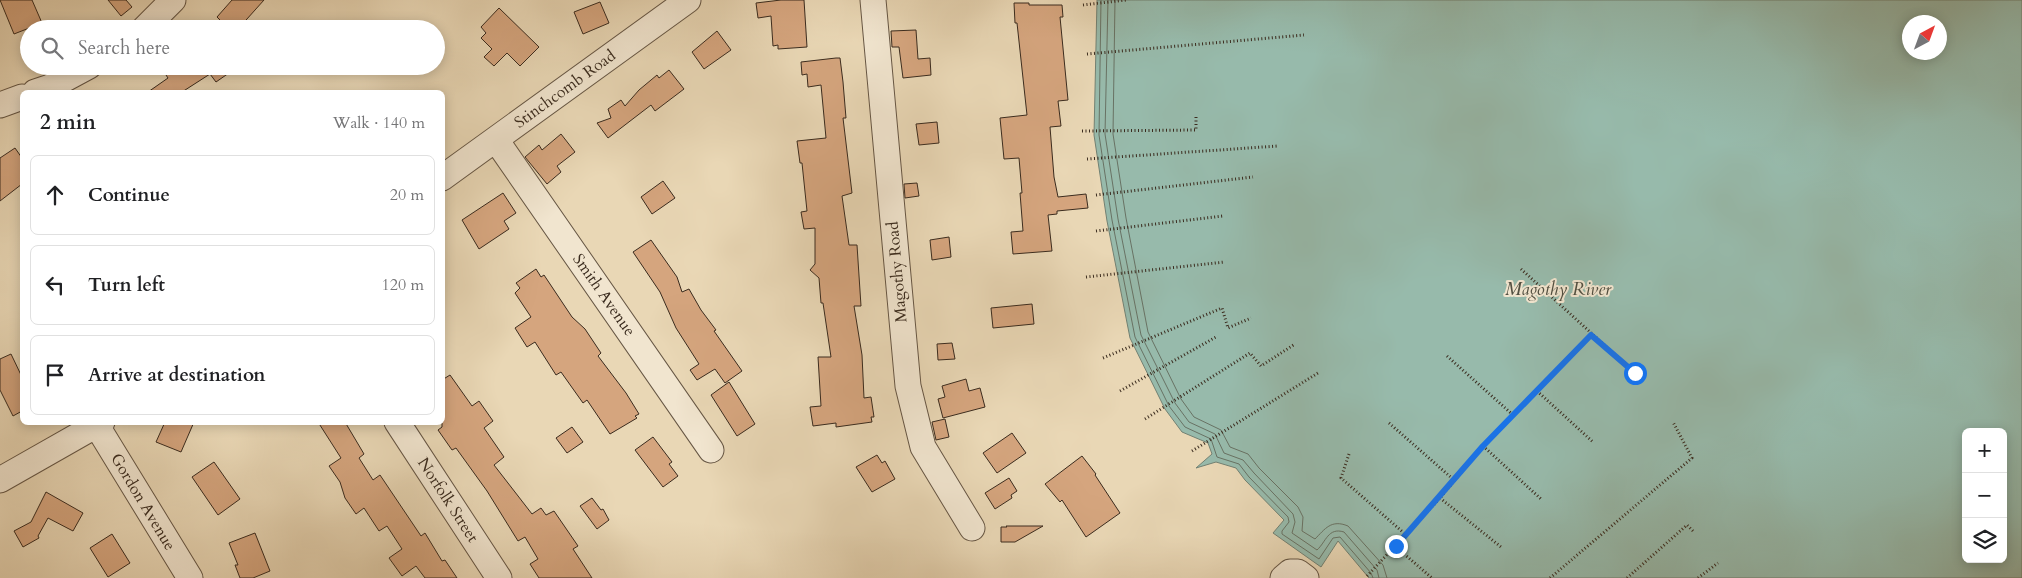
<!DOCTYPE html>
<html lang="en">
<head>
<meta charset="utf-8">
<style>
	:root { --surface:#fff; --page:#f2f2f2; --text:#202124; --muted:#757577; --line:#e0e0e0 }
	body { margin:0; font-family:Cardo,serif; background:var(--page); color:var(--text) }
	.controls { position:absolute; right:15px; bottom:15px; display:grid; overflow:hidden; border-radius:8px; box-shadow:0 2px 12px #0003 }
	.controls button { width:45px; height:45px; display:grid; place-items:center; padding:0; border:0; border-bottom:1px solid var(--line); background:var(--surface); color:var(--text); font:25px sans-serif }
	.compass { position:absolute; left:1902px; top:15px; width:45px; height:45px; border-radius:50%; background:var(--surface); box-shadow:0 2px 12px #0003; rotate:41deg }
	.stop { position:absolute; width:15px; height:15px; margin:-11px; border:4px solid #1a73e8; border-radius:50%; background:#fff }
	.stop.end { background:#1a73e8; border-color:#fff; box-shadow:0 1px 5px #0008 }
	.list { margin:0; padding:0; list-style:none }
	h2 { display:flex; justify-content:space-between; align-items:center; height:65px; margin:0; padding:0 20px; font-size:21px }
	h2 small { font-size:16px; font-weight:400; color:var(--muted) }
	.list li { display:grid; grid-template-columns:32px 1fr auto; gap:15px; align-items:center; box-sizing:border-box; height:80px; margin:0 10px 10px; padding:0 10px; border:1px solid var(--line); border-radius:8px }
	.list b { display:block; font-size:19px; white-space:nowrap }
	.list em { font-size:16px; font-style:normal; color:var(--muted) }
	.icon { flex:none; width:28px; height:28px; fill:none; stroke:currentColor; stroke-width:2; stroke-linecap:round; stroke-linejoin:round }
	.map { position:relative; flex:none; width:2022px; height:578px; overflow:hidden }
	.search { position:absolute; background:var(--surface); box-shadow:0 2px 12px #0003; left:20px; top:20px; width:425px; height:55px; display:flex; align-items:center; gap:12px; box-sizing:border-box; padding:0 18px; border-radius:28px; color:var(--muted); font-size:19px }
	.panel { position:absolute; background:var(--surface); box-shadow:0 2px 12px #0003; left:20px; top:90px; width:425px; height:335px; border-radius:8px }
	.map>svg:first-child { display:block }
	.water { fill:#97baab; stroke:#728173; fill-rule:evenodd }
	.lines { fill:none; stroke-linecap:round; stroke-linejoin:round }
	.shore { stroke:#687264; stroke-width:1 }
	.building { fill:#d5a57e; stroke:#3a2b1e }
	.minor-casing { stroke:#665644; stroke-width:27 }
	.path { stroke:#3a2b1e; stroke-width:3; stroke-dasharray:1 2.5; stroke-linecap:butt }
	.minor { stroke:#f1e5cf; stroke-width:25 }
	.route { stroke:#1a73e8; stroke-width:6 }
	.labels { text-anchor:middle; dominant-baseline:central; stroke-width:4; stroke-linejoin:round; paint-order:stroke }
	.street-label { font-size:16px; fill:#3a2b1e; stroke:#f1e5cf }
	.water-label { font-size:18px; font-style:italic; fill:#514f41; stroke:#f1e5cf }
</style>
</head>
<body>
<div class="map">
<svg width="2022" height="578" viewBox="0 0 2022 578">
	<rect width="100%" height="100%" fill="#e9d7b5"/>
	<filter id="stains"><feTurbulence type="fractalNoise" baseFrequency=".004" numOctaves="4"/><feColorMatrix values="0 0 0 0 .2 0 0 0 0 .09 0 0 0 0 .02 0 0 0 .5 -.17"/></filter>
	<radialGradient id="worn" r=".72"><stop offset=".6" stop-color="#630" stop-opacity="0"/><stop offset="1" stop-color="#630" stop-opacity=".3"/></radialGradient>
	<path class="water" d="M1097 0H2022V578H1369L1338 541 1321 567 1273 533 1284 520 1245 480 1236 468 1216 462 1196 468 1212 454 1208 443 1182 432 1165 409 1130 338 1107 221 1094 135ZM1910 22H1940V52H1910ZM1966 432H2003V559H1966Z"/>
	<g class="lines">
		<path class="shore" d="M1101 0 1099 135 1112 220 1135 337 1169 406 1185 427 1211 439 1217 457 1239 464 1249 477 1288 517 1289 522 1282 531V534L1319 559 1333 538 1340 537 1371 573 1373 578
			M1108 0 1105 134 1118 219 1141 335 1175 403 1189 422 1215 434 1224 453 1243 460 1254 473 1293 514 1295 522 1292 533 1317 550C1326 542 1328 527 1344 532L1377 570 1379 578
			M1115 0 1113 134 1126 218 1148 332 1181 399 1194 417 1221 430 1230 447 1248 454 1259 468 1298 507 1303 517 1302 531 1315 539C1325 529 1331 519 1348 526L1383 565 1387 578"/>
	</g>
	<path class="building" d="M0 0H32L42 23 14 34Z
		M108 0H126L132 7 121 16Z
		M232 0H264L238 29H229L217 17Z
		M781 0H804L807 47 778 49V45L773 46 771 16 758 18 756 3Z
		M600 2 609 23 583 34 574 12Z
		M1014 3H1029V5H1062L1063 17H1060L1068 100 1058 101 1061 126 1050 127 1054 177 1058 197 1086 194 1088 208 1057 211V214L1048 215 1052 251 1013 254 1011 232 1023 231 1020 193H1022L1019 158 1004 159 1000 118 1027 115 1017 23H1015Z
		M499 8 539 47 520 66 507 53 494 66 484 57 492 49 481 38 486 33 481 27Z
		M916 30 918 59 930 58 931 75 903 78 899 47H892L891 31Z
		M717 31 731 50 704 69 692 52Z
		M836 58H840L843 82 846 118H843L852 193 842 196 849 245H857L861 306H854L862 355 864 398 871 397 874 417H871L872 422 836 427V423L813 426 810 407 821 406 818 357H831L823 303H821L819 278 810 270 815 264V228L804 229 801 212 807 211 802 163H800L797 141 826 138 821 85 808 87 807 74 802 75 801 62Z
		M173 66H239L216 82 210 74 182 92H148L168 78 164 72Z
		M669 70 684 89 655 111 651 105 608 138 597 123 611 118 608 109 621 100 625 106 639 90 657 75 659 78Z
		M937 122 939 143 919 145 916 124Z
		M561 134 575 152 557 166 561 172 547 184 525 157 539 145 542 150Z
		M15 148 22 158V184L0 201V158Z
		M663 181 675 198 652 214 641 197Z
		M917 183 919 196 905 198 904 184Z
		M503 193 516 213 504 221 509 229 479 249 462 220Z
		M949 237 951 257 932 260 930 240Z
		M651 240 677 277 682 292 689 289 701 310 716 330 714 331 742 371 725 383 715 369 697 380 690 370 699 364 676 328 660 292 633 252Z
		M536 269 541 277 544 275 572 317 585 329 601 353 598 356 626 393 639 414 635 416 637 418 610 434 587 400 583 403 561 372 556 375 535 342 527 347 515 328 531 317 515 293 520 288 516 283Z
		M1032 304 1034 324 993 328 991 308Z
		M952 343 955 359 938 360 937 344Z
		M11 354 22 377V411L13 416 0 390V359Z
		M450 375 472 406 479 401 493 421 484 428 504 457 494 465 532 514 541 508 546 515 554 511 578 546 573 549 592 578H539L530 564 538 559 525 537 518 541 487 491 456 448 452 450 438 430 442 427V380Z
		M966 379 969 391 980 388 985 407 943 418 938 399 945 397 942 386Z
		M729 382 755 424 737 436 711 395Z
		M945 419 949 437 936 440 932 422Z
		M165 422H194L181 452 156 442Z
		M318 422H345L364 454 359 458 373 480 380 475 421 536 425 533 442 561 445 560 457 578H425L416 566 402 576 389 558 402 549 387 526 379 531 364 508 356 514 345 498 340 482 329 466 341 458Z
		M572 427 583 442 567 453 556 438Z
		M1012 433 1026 453 997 473 983 453Z
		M653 437 672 462 669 464 678 476 663 487 635 450Z
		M877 455 882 463 885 461 895 479 872 492 856 467Z
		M1082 456 1096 474 1095 475 1120 513 1086 537 1062 500 1060 502 1045 484Z
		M214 462 240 499 218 515 192 477Z
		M1009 478 1017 491 1011 495 1012 498 995 509 985 493Z
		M46 492 83 513 73 531 48 518 38 536 39 538 23 547 14 531 31 522Z
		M592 498 601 510 603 509 609 520 597 529 580 506Z
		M1006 526H1043L1015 542H1001V527H1007Z
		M255 533 270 571 253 578H240L235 565H238L229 543Z
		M112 534 130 563 108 577 90 548Z"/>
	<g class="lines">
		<defs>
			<path id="minor" d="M873 0 908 386 923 447 972 528
				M144 29 173 0
				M35 92 50 87 89 66
				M0 105 22 97
				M496 140 711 450
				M442 178 688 0
				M397 422 499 578
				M97 426 190 578
				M0 480 102 422
				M1283 578 1290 572H1298L1306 578"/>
		</defs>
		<use href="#minor" class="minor-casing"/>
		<path class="path" d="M1083 5 1126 0
			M1087 54 1304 35
			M1082 131 1196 130V117
			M1087 159 1278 146
			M1096 195 1253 177
			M1096 231 1223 216
			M1521 269 1635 373
			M1086 277 1225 262
			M1447 356 1513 415
			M1103 358 1222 308 1228 328 1251 318
			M1120 391 1216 337
			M1537 391 1593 442
			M1145 419 1250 353 1261 366 1295 344
			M1389 423 1454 480
			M1483 446 1541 499
			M1192 451 1318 373
			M1349 454 1341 478 1405 534 1407 533
			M1440 498 1501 547
			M1396 547 1432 578
			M1367 576 1440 498 1483 446 1591 335
			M1550 578 1692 458 1673 422
			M1627 578 1687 525 1693 531
			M1698 578 1718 563"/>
		<use href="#minor" class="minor"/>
	</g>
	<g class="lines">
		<path class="route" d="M1396 546 1483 446 1591 335 1635 373"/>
	</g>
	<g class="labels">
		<g class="street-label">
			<text transform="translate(565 89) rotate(-36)">Stinchcomb Road</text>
			<text transform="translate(897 272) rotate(-95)">Magothy Road</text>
			<text transform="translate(604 295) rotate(55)">Smith Avenue</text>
			<text transform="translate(448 500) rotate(57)">Norfolk Street</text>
			<text transform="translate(143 502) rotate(59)">Gordon Avenue</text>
		</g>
		<g class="water-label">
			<text x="1558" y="289">Magothy River</text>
		</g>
	</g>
	<rect width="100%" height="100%" filter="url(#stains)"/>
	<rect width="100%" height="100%" fill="url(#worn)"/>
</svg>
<div class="controls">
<button>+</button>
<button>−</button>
<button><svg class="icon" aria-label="layers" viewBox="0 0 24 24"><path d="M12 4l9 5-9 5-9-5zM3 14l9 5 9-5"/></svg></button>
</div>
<svg class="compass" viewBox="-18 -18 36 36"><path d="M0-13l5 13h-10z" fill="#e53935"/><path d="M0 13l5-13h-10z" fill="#757577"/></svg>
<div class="stop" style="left:1635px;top:373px"></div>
<div class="stop end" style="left:1396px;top:546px"></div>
<div class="search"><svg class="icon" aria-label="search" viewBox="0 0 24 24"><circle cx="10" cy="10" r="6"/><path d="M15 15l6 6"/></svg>Search here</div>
<section class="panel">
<h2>2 min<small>Walk · 140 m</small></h2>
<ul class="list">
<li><svg class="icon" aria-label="ahead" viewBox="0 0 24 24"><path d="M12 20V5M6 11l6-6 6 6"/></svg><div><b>Continue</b></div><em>20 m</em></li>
<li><svg class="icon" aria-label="left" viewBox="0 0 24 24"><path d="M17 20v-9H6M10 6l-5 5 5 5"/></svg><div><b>Turn left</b></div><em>120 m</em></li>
<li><svg class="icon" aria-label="arrive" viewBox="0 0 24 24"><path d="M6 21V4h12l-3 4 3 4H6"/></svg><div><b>Arrive at destination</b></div></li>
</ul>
</section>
</div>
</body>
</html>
